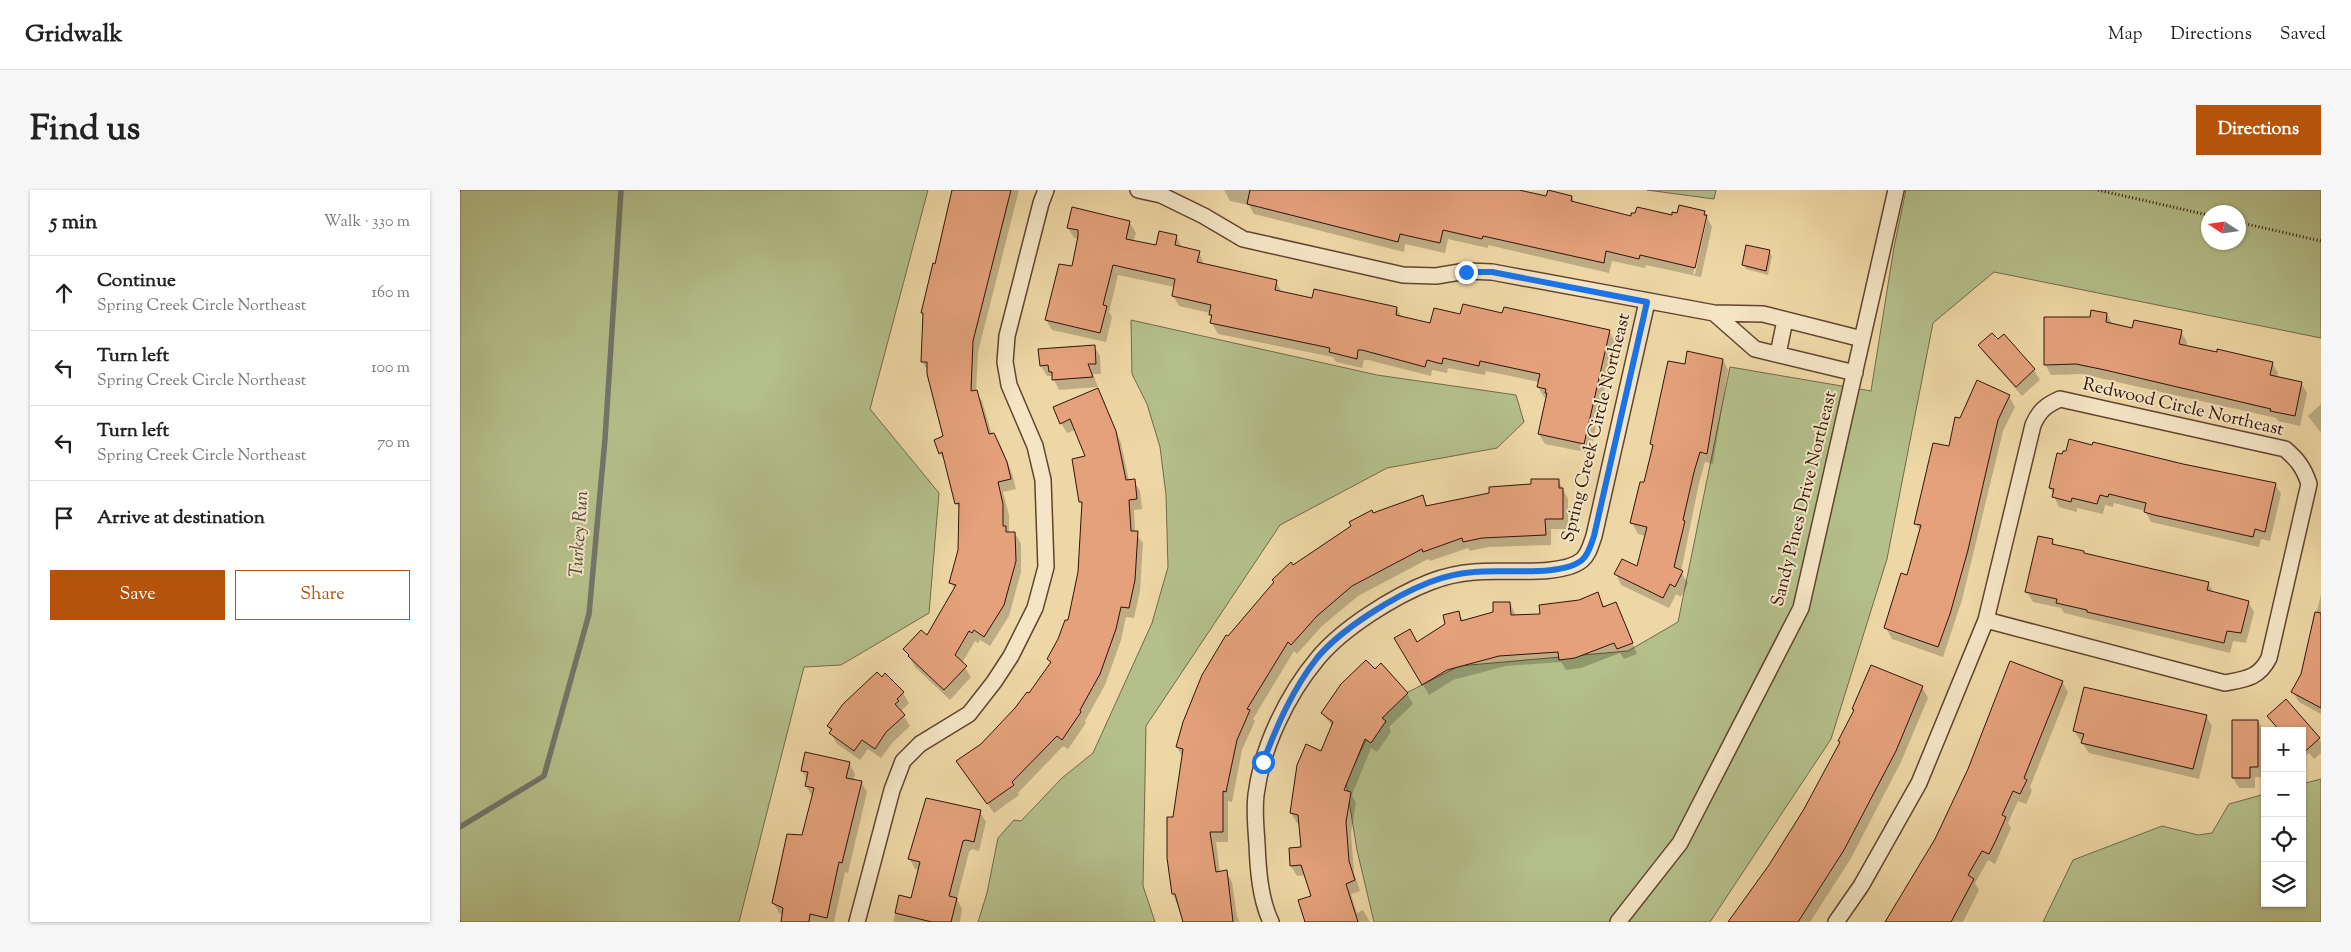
<!DOCTYPE html>
<html lang="en">
<head>
<meta charset="utf-8">
<style>
	:root { --surface:#fff; --page:#f6f6f6; --text:#222; --muted:#767676; --line:#e0e0e0; --accent:#b45309 }
	body { margin:0; font-family:"Sorts Mill Goudy",serif; background:var(--page); color:var(--text) }
	.controls { position:absolute; right:15px; bottom:15px; display:grid; overflow:hidden; border-radius:0px; box-shadow:0 1px 4px #0004 }
	.controls button { width:45px; height:45px; display:grid; place-items:center; padding:0; border:0; border-bottom:1px solid var(--line); background:var(--surface); color:var(--text); font:25px sans-serif }
	.compass { position:absolute; left:1741px; top:15px; width:45px; height:45px; border-radius:50%; background:var(--surface); box-shadow:0 1px 4px #0004; rotate:282deg }
	.stop { position:absolute; width:15px; height:15px; margin:-11px; border:4px solid #1a73e8; border-radius:50%; background:#fff }
	.stop.end { background:#1a73e8; border-color:#fff; box-shadow:0 1px 5px #0008 }
	.list { margin:0; padding:0; list-style:none }
	h2 { display:flex; justify-content:space-between; align-items:center; height:65px; margin:0; padding:0 20px; font-size:21px }
	h2 small { font-size:16px; font-weight:400; color:var(--muted) }
	.list li { display:grid; grid-template-columns:32px 1fr auto; gap:15px; align-items:center; box-sizing:border-box; height:75px; padding:0 20px; border-top:1px solid var(--line) }
	.list b { display:block; font-size:19px; white-space:nowrap }
	.list p { margin:0; font-size:16px; white-space:nowrap; color:var(--muted) }
	.list em { font-size:16px; font-style:normal; color:var(--muted) }
	.actions { display:flex; gap:10px; padding:15px 20px }
	.actions a { flex:1; padding:11px 0; border:1px solid var(--accent); border-radius:0px; text-align:center; font-size:18px; color:var(--accent) }
	.actions .main { background:var(--accent); color:#fff }
	.icon { flex:none; width:28px; height:28px; fill:none; stroke:currentColor; stroke-width:2; stroke-linecap:round; stroke-linejoin:round }
	.map { position:relative; flex:none; width:1861px; height:732px; overflow:hidden; border-radius:0px }
	header { display:flex; align-items:center; gap:30px; box-sizing:border-box; height:70px; padding:0 25px; background:var(--surface); border-bottom:1px solid var(--line) }
	header strong { font-size:24px }
	nav { display:flex; gap:28px; margin-inline-start:auto; font-size:18px }
	.intro { display:flex; align-items:center; justify-content:space-between; box-sizing:border-box; height:120px; padding:0 30px }
	h1 { margin:0; font-size:35px }
	.button { padding:12px 22px; border-radius:0px; background:var(--accent); color:#fff; font-size:18px; font-weight:700 }
	main { display:flex; gap:30px; padding:0 30px }
	aside { flex:1; background:var(--surface); border-radius:0px; box-shadow:0 1px 4px #0004 }
	.map>svg:first-child { display:block }
	.green { fill:#b4bf8a; stroke:#736948; fill-rule:evenodd }
	.shadow { fill:#0003; fill-rule:evenodd }
	.lines { fill:none; stroke-linecap:round; stroke-linejoin:round }
	.stream { stroke:#71766b; stroke-width:5.5 }
	.building { fill:#e4a17c; stroke:#321307 }
	.street-casing { stroke:#61442f; stroke-width:18 }
	.path { stroke:#321307; stroke-width:3; stroke-dasharray:1 2.5; stroke-linecap:butt }
	.street { stroke:#f4e5c5; stroke-width:15 }
	.route { stroke:#1a73e8; stroke-width:6 }
	.labels { text-anchor:middle; dominant-baseline:central; stroke-width:4; stroke-linejoin:round; paint-order:stroke }
	.street-label { font-size:18px; fill:#321307; stroke:#f4e5c5 }
	.water-label { font-size:19px; font-style:italic; fill:#574d41; stroke:#f4e5c5 }
</style>
</head>
<body>
<header>
<strong>Gridwalk</strong>
<nav><a>Map</a><a>Directions</a><a>Saved</a></nav>
</header>
<div class="intro"><h1>Find us</h1><a class="button">Directions</a></div>
<main>
<aside>
<h2>5 min<small>Walk · 330 m</small></h2>
<ul class="list">
<li><svg class="icon" aria-label="ahead" viewBox="0 0 24 24"><path d="M12 20V5M6 11l6-6 6 6"/></svg><div><b>Continue</b><p>Spring Creek Circle Northeast</p></div><em>160 m</em></li>
<li><svg class="icon" aria-label="left" viewBox="0 0 24 24"><path d="M17 20v-9H6M10 6l-5 5 5 5"/></svg><div><b>Turn left</b><p>Spring Creek Circle Northeast</p></div><em>100 m</em></li>
<li><svg class="icon" aria-label="left" viewBox="0 0 24 24"><path d="M17 20v-9H6M10 6l-5 5 5 5"/></svg><div><b>Turn left</b><p>Spring Creek Circle Northeast</p></div><em>70 m</em></li>
<li><svg class="icon" aria-label="arrive" viewBox="0 0 24 24"><path d="M6 21V4h12l-3 4 3 4H6"/></svg><div><b>Arrive at destination</b></div></li>
</ul>
<div class="actions"><a class="main">Save</a><a>Share</a></div>
</aside>
<div class="map">
<svg width="1861" height="732" viewBox="0 0 1861 732">
	<rect width="100%" height="100%" fill="#eed7a6"/>
	<filter id="stains"><feTurbulence type="fractalNoise" baseFrequency=".004" numOctaves="4"/><feColorMatrix values="0 0 0 0 .2 0 0 0 0 .09 0 0 0 0 .02 0 0 0 .5 -.17"/></filter>
	<radialGradient id="worn" r=".72"><stop offset=".6" stop-color="#630" stop-opacity="0"/><stop offset="1" stop-color="#630" stop-opacity=".3"/></radialGradient>
	<path class="green" d="M0 0H468L410 219 479 303 469 423 381 475 344 477 279 732H0Z
		M1187 0H1256L1254 9Z
		M1446 0H1861V148L1534 82 1473 133 1427 369 1371 549 1250 732H914L897 660 886 592 923 515 999 476 1168 461 1218 432 1270 177 1411 201 1434 57ZM1748 22H1778V52H1748Z
		M671 130 917 185 1056 205 1064 232 1037 258 927 278 820 335 686 536 683 696 695 732H518L527 703 538 648 554 630 561 631 602 588 633 563 692 433 708 377 706 305 700 257 687 214 672 184Z
		M1861 589V732H1583L1613 670 1702 636 1738 645 1752 643 1769 614 1805 604V713H1842V594Z"/>
	<path class="shadow" d="M493 0H559L518 162 516 202 522 211 532 245 534 244 540 254 552 283 556 299 543 302 549 325V342L555 343 561 354V382L549 426 530 456 520 450 518 453 515 451 502 473 511 487 490 510 455 477 445 459 467 447 495 400 491 393 499 360 500 320 496 313 486 273 480 263 485 247 468 181 462 172 464 127 462 122 476 75Z
		M764 0H1055L1087 7H1112L1115 13 1172 27H1212L1244 22 1252 37 1241 87 1186 75 1185 78 1152 71 1149 83 1028 55V58L988 49 985 63 945 54 944 62 794 24 789 15 770 11ZM1245 30H1247L1235 84H1233Z
		M670 33 676 43 673 52 696 57 716 46 722 57 739 62 744 75 816 91 822 103 853 109 937 118 942 128 971 135 1001 126 1043 124 1149 141 1155 151 1130 263 1085 254 1079 244 1087 208 1084 207 1078 197 1079 192 1026 181 1025 185 988 178 987 183 972 180 971 186 908 170H904L902 178 876 172 873 167 758 144 752 133 750 123 719 116 713 105 715 97 658 85 649 122 652 127 646 152 592 140 586 130 613 78 619 49 614 48 608 38Z
		M1309 62 1312 66 1308 85 1286 79 1283 74Z
		M1647 124 1653 135 1673 140 1721 142 1727 152 1726 157 1812 173 1818 183 1817 188 1841 193 1847 203 1840 236 1818 231 1816 228 1622 184 1591 185 1585 174 1630 128Z
		M1544 145 1574 180 1580 190 1562 206 1526 165 1520 155 1538 151Z
		M634 156 640 166 641 184H633L638 197 599 200 592 186H587L581 176 580 160Z
		M1263 170 1268 180 1253 274 1245 272 1239 293 1221 382 1228 393 1221 407 1216 404 1209 418 1161 395 1156 384 1178 378 1186 346 1178 344 1172 333 1185 294 1193 257 1191 254 1226 176Z
		M638 199 661 253 669 291H674L680 301 682 319 674 320 675 342 683 353 680 401 674 428 666 427 661 450 645 495 625 531 626 533 608 559 603 556 558 603 559 605 534 623 504 581 522 555 569 505 591 474 589 469 609 432 619 382 623 317 620 312 627 267 615 240 607 243 601 233Z
		M1549 206 1555 217 1543 241 1502 410 1483 467 1432 449 1426 438 1448 386 1461 342 1456 334 1490 258 1500 229Z
		M1861 214V243L1848 226Z
		M1723 275 1815 294 1821 304 1810 351 1801 349 1799 357 1691 332 1685 321 1654 313 1653 317 1645 315 1643 324 1617 318V322L1599 317 1590 298Z
		M1098 290 1108 309V339H1091V355L1028 357 1010 361 1008 358 970 371 968 369 898 406 862 436 837 464 834 461 793 529 795 531 782 560 772 612 768 611V652H756L760 683 766 682 772 692 777 727 780 732H724L713 704 708 668 723 568 717 557 768 448 833 377 913 324 962 307 968 317Z
		M1592 350 1596 356 1625 364 1748 393 1754 403 1788 412 1794 422 1786 453 1773 451 1770 463 1604 423 1601 418 1573 412 1567 402Z
		M1138 404 1145 418 1156 414 1177 464 1164 469 1160 463 1121 478 1106 480 1101 472 1046 476 993 490 969 505 936 449 957 453 987 435 998 422 1004 432 1034 423 1050 413 1056 426 1082 425Z
		M1861 404V524L1839 512 1833 502 1842 484Z
		M915 481 947 504 953 514 929 537 931 542 917 562 911 558 892 605 896 613 891 643 894 683 900 701 891 704 897 723 903 720 910 732H847L853 707 846 685 837 686 831 676 842 658 840 634 837 633 831 623 873 537 862 523Z
		M1602 492 1608 502 1570 597 1572 601 1566 614 1558 611 1548 633 1551 638 1535 674 1528 670 1515 693 1519 700 1503 732H1427Z
		M1462 497 1468 508 1441 572 1390 670 1350 732H1273L1345 619 1381 553 1395 521 1393 519Z
		M443 503 449 513 442 520V523L450 536 432 553 421 568 408 559 400 570 376 553 368 536Z
		M1826 511 1861 552V563L1854 569 1849 563 1842 568V541H1818L1809 526Z
		M1746 526 1752 536 1739 589 1629 563 1614 541Z
		M1798 531 1804 541V587H1795V598H1779L1773 588Z
		M389 573 395 584 393 591 401 592 407 602 388 683 385 682 374 732H322L323 725 319 723 313 712 343 646 352 606 346 596 347 590 342 581Z
		M520 622 526 632 519 661 512 659 509 662 497 709 502 719 500 732H433L440 706 452 709 459 680 455 679 449 668Z"/>
	<g class="lines">
		<path class="stream" d="M0 637 84 586 129 424 145 249 161 0"/>
	</g>
	<path class="building" d="M492 0H551L513 151 511 201 517 200 529 244 534 243 547 272 551 289 538 292 543 314V336H546V342H555L556 371 544 415 524 447 514 440 512 443 509 441 495 465 507 476 484 500 448 466 449 465 443 459 461 440 467 445 496 395 489 393 498 360 499 313 495 314 482 262 479 264 474 250 483 246 467 184V172H461L463 123H461L473 73 475 74Z
		M790 0H1059L1086 6 1088 0 1112 6 1111 11 1171 26V23H1175L1177 17 1212 25V22L1217 23 1219 15 1245 21 1244 25H1247L1235 78 1180 65 1179 69 1146 61 1144 73 1023 46 1022 49 983 40 980 53 940 44 938 52 787 14Z
		M612 17 670 31 666 49 696 55 699 41 717 45 715 55 740 61 737 72 817 90 815 100 852 108 854 99 937 117 936 125 970 133 974 118 1000 124 1003 114 1042 123 1044 117 1150 140 1124 254 1078 244 1087 203H1085L1086 199 1077 197 1080 184 1020 171 1019 176 983 168 982 174 967 170 965 177 902 160H898L897 169 869 162 870 158 750 133 752 125H749L751 115 712 106 715 89 653 75 643 115 647 116 640 143 585 130 599 74 612 76 618 46V40L607 38Z
		M1286 55 1310 60 1306 81 1282 75Z
		M1631 120 1647 123 1646 132 1672 138 1674 130 1722 140 1719 154 1757 162V159L1813 172 1810 185 1842 192 1835 226 1810 221 1811 219 1645 180 1616 174 1584 175V127H1630Z
		M1532 143 1538 149 1544 144 1575 179 1556 197 1518 155Z
		M635 155 636 174H628L633 187 592 190V182H589L588 175 580 176 578 159Z
		M1227 161 1263 169 1247 264 1240 262 1234 282 1223 330 1225 331 1214 377 1223 381 1215 397 1210 394 1203 408 1154 384 1162 369 1177 376 1187 337 1170 333 1180 292H1184L1193 255 1190 254 1208 171 1225 174Z
		M1517 190 1550 205 1538 230 1508 360 1490 424 1478 457 1424 438 1441 383 1447 385 1461 335 1454 334 1473 253 1489 256 1495 227 1500 228Z
		M638 198 656 241 666 290 675 289 677 309 669 310 671 341H678L675 390 669 418 661 417 656 439 640 484 620 520 621 522 602 550 597 546 552 592 554 595 527 614 496 571 521 554 555 518 567 502 569 503 591 472 587 469 598 449 605 430H608L618 382 622 312H619L612 269 625 266 610 229 600 234 593 217Z
		M1609 249 1632 255 1633 252 1723 274 1816 293 1805 342 1795 339 1793 347 1694 325 1684 322 1686 313 1649 304 1648 307 1640 305 1637 314 1612 308 1611 312 1592 307 1594 299 1589 298 1597 263 1602 264 1603 261H1606Z
		M1071 289H1099V298H1103V329H1085L1086 345 1022 348 1003 352 1002 348 963 362 962 359 892 396 857 426 831 455 828 452 787 519 790 520 777 550 766 602 763 601V642H750L756 682 767 680 773 732H723L715 704H712L707 668V627H713L723 559 716 557 723 532 742 485 766 445 768 446 814 392 812 390 831 372 833 375 891 336 889 332 912 320 913 323 963 305 966 316 1029 303V297L1071 294Z
		M1578 346 1593 349 1592 354 1624 361V363L1749 392 1747 400 1789 411 1781 443 1767 441 1764 453 1627 422V420L1596 413 1597 409 1565 402Z
		M1138 402 1143 417 1156 412 1173 453 1157 459 1154 453 1115 468 1099 470 1098 462 1039 466 987 480 962 495 934 448 950 439 957 452 985 434 983 425 999 421 1001 431 1033 422V412H1050L1051 425 1080 424 1079 415 1119 410Z
		M1855 422 1861 423V518L1831 502 1841 484Z
		M906 470 915 479 921 473 948 503 922 528 926 531 911 553 905 549 884 600 891 602 886 632 889 671 895 690 886 694 898 732H845L838 710 851 706 841 675 830 676 829 658 841 657 838 625 830 623 837 575 846 554 861 561 873 532 861 523 881 494Z
		M1550 471 1603 491 1564 588 1567 590 1560 604 1553 601 1542 625 1546 627 1536 650 1529 664 1522 661 1508 685 1514 689 1491 732H1425L1475 649 1508 579Z
		M1411 475 1463 496 1436 561 1384 660 1338 732H1268L1309 675 1344 619 1380 552 1378 551 1394 520 1392 519Z
		M417 482 422 487 425 483 444 502 437 509 439 511 435 514 445 525 426 542 415 559 402 550 394 561 369 543 372 539 367 536 383 514Z
		M1624 497 1747 525 1733 579 1621 553 1624 544 1613 541Z
		M1826 509 1860 548 1842 564V541H1820L1807 526Z
		M1772 530H1798V577H1790V588H1772Z
		M345 562 390 572 386 588 402 591 382 673 379 672 367 728 350 724 349 732H321L323 718 312 713 327 644 342 645 354 598 345 596 348 582 341 581Z
		M466 608 521 620 514 652 506 650 503 651 489 706 497 708 491 732H472L435 723 439 705 451 708 460 672 448 669Z"/>
	<g class="lines">
		<defs>
			<path id="street" d="M678 0 701 5 744 26 783 49 943 85 976 86 1006 81 1032 82 1254 123 1303 124 1402 149
				M1254 123 1295 159 1395 183
				M1318 164 1325 130
				M397 732 432 600 443 571 460 554 509 524 534 492 551 466 575 418 586 377 583 290 575 256 549 195 545 172 547 146 581 13 586 0
				M811 732C800 709 798 679 797 654 796 638 794 621 796 605 802 557 827 505 858 468 883 438 934 406 970 392 983 387 1000 383 1014 382 1042 379 1102 387 1122 370 1129 364 1131 354 1134 346L1187 112
				M1158 732 1220 653 1341 418 1436 0
				M1376 732 1401 696 1459 593 1526 430 1573 235C1579 221 1586 215 1600 209L1825 259C1837 269 1844 278 1849 294L1809 468C1799 488 1786 489 1765 493L1526 430"/>
		</defs>
		<use href="#street" class="street-casing"/>
		<path class="path" d="M1638 0 1748 25
			M1778 32 1861 51"/>
		<use href="#street" class="street"/>
	</g>
	<g class="lines">
		<path class="route" d="M803 572C817 536 832 500 857 468 881 439 934 406 970 392 983 387 1000 383 1014 382 1042 379 1102 387 1122 370 1129 364 1131 354 1134 346L1187 112 1032 82H1006"/>
	</g>
	<g class="labels">
		<g class="street-label">
			<text transform="translate(1723 218) rotate(13)">Redwood Circle Northeast</text>
			<text transform="translate(1137 238) rotate(-76)">Spring Creek Circle Northeast</text>
			<text transform="translate(1345 309) rotate(-76)">Sandy Pines Drive Northeast</text>
		</g>
		<g class="water-label">
			<text transform="translate(120 344) rotate(-86)">Turkey Run</text>
		</g>
	</g>
	<rect width="100%" height="100%" filter="url(#stains)"/>
	<rect width="100%" height="100%" fill="url(#worn)"/>
</svg>
<div class="controls">
<button>+</button>
<button>−</button>
<button><svg class="icon" aria-label="locate" viewBox="0 0 24 24"><circle cx="12" cy="12" r="6"/><path d="M12 2v4M12 18v4M2 12h4M18 12h4"/></svg></button>
<button><svg class="icon" aria-label="layers" viewBox="0 0 24 24"><path d="M12 4l9 5-9 5-9-5zM3 14l9 5 9-5"/></svg></button>
</div>
<svg class="compass" viewBox="-18 -18 36 36"><path d="M0-13l5 13h-10z" fill="#e53935"/><path d="M0 13l5-13h-10z" fill="#767676"/></svg>
<div class="stop" style="left:803px;top:572px"></div>
<div class="stop end" style="left:1006px;top:82px"></div>
</div>
</main>
</body>
</html>
